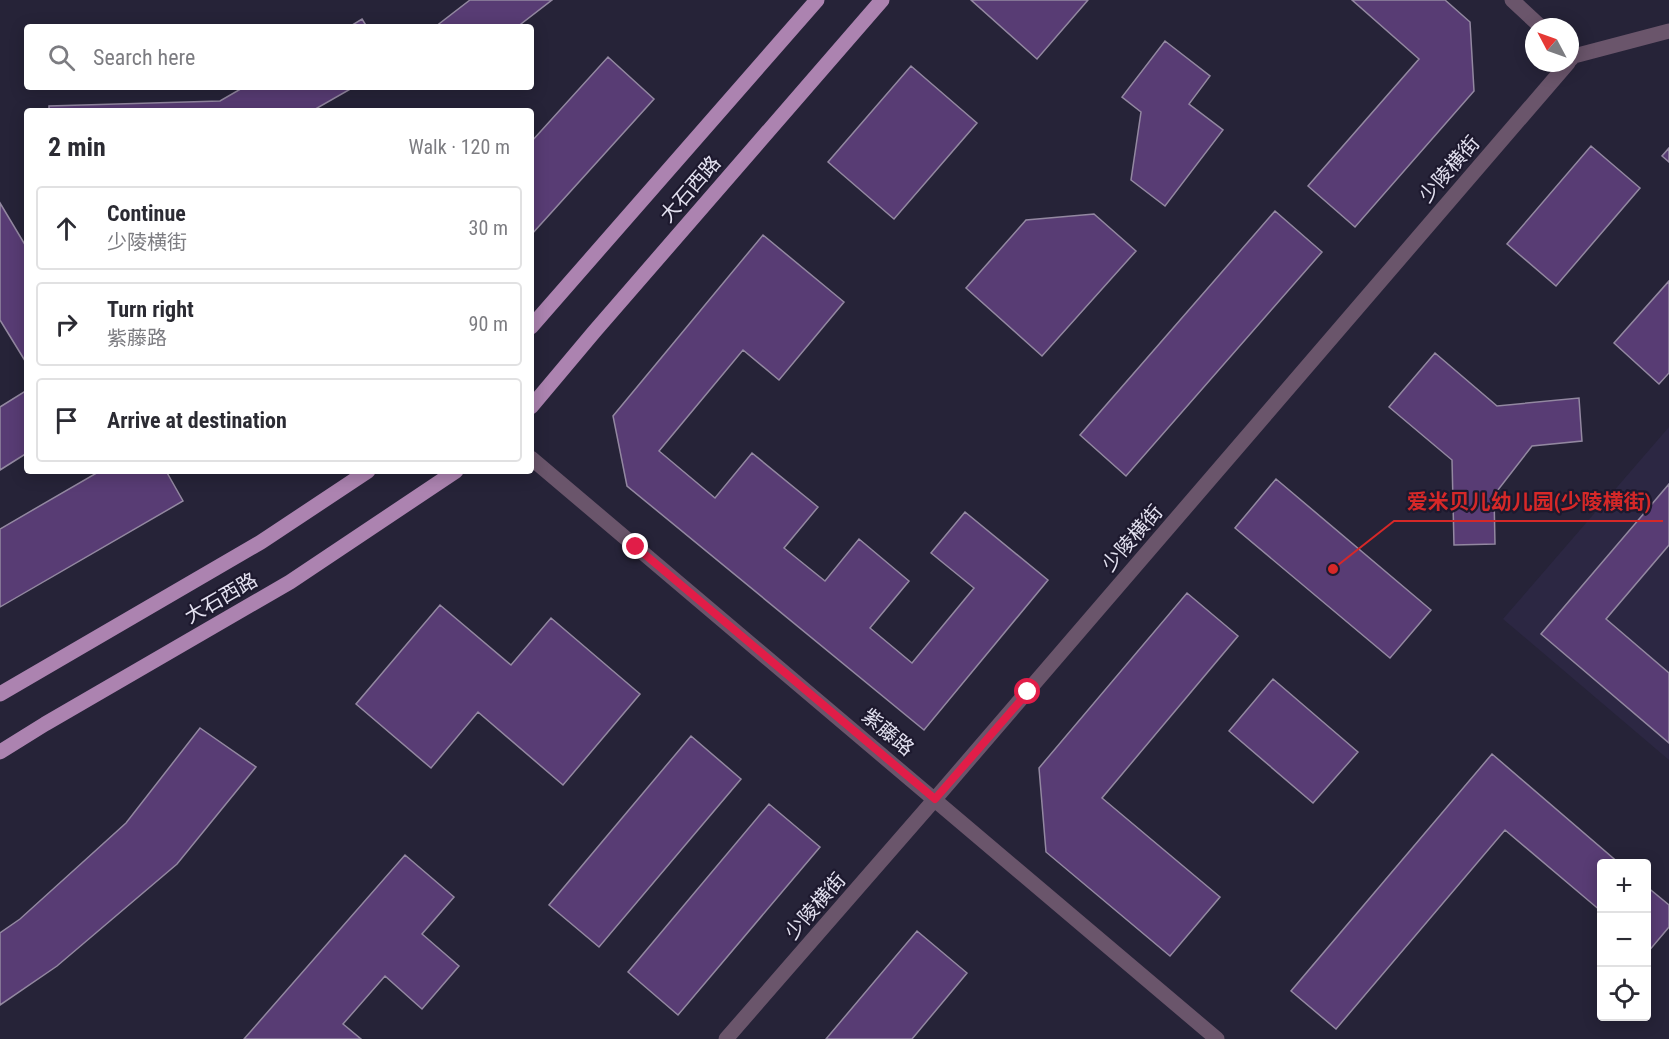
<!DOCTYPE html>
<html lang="en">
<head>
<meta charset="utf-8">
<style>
	:root { --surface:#fff; --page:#f7f7f7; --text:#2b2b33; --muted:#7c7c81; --line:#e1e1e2 }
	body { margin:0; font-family:"Roboto Condensed","Noto Sans SC",sans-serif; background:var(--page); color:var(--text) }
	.controls { position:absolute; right:18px; bottom:18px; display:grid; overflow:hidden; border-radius:6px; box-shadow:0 3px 15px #0003 }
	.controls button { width:54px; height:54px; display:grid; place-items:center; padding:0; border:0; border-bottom:2px solid var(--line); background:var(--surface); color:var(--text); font:30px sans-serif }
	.compass { position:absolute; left:1525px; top:18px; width:54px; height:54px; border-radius:50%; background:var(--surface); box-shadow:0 3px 15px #0003; rotate:311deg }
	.stop { position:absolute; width:18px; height:18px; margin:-14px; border:4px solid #e11d48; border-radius:50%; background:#fff }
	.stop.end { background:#e11d48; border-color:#fff; box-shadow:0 2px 6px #0008 }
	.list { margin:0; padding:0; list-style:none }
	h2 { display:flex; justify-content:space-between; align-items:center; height:78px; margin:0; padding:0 24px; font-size:26px }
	h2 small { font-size:20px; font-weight:400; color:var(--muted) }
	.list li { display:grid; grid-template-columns:39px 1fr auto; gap:18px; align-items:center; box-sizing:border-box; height:84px; margin:0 12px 12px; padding:0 12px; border:2px solid var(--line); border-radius:6px }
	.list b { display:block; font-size:22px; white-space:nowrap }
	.list p { margin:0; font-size:20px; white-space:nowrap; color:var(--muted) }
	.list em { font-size:20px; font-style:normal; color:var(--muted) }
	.icon { flex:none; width:33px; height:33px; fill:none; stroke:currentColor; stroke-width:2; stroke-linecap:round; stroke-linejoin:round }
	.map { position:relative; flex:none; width:1669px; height:1039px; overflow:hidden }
	.search { position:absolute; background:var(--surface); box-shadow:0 3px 15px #0003; left:24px; top:24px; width:510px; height:66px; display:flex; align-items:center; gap:15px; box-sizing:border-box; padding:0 21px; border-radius:6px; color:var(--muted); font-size:22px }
	.panel { position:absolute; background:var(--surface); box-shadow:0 3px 15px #0003; left:24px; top:108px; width:510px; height:366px; border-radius:6px }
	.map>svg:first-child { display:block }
	.built { fill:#2c2743 }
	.building { fill:#583c74; stroke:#9388a1; stroke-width:1.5 }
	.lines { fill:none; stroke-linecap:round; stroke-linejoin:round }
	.minor { stroke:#6a556b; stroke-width:15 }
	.major { stroke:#ac83b0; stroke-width:15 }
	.route { stroke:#e11d48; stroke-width:8 }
	.labels { text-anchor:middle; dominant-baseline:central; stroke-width:4.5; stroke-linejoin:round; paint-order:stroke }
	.street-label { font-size:20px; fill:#e3e1f0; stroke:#1d192e }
	.leader { fill:none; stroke:#d62828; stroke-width:2 }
	.callout-dot { fill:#d62828; stroke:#1d192e; stroke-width:2 }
	.callout-label { font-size:21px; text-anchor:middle; font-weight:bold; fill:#d62828; stroke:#1d192e; stroke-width:4.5; stroke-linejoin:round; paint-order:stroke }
</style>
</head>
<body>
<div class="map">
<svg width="1669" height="1039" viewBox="0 0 1669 1039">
	<rect width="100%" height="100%" fill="#262338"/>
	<path class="built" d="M1669 427V760L1503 619Z"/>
	<path class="building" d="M470 0H552L517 27H435Z
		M971 0H1088L1037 59Z
		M1352 0H1445L1470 22 1474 91 1355 227 1308 186 1419 59Z
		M362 19 367 27H349Z
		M1165 41 1210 76 1189 104 1223 130 1165 206 1131 180 1141 112 1122 97Z
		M608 57 654 99 531 235V142Z
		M911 66 977 123 894 219 828 162Z
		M244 87H354L312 111H49V106L220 101Z
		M1591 146 1640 188 1556 286 1507 244Z
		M1669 148V162L1662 156Z
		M0 203 27 248V364L0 320Z
		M1275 211 1322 252 1126 476 1080 435Z
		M1094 214 1136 251 1042 356 966 288 1026 220Z
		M763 235 844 302 779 380 743 350 659 451 715 498 752 453 818 507 784 548 825 581 859 539 909 581 870 628 912 663 974 588 931 553 965 512 1048 580 924 730 627 486 613 416Z
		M1669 281V373L1659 384 1614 343Z
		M1435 353 1497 406 1579 398 1582 441 1532 446 1494 495 1495 544 1454 545 1452 460 1389 407Z
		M27 390V453L0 470V407Z
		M100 471H166L183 501 0 607V529Z
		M1276 479 1431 610 1390 658 1235 528Z
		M1669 484V545L1606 619 1669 673V743L1541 634Z
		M1187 593 1238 636 1102 798 1220 897 1170 956 1046 852 1039 768Z
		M440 605 511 665 551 618 640 694 563 785 478 712 431 768 356 704Z
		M1273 679 1358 752 1313 803 1229 731Z
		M200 728 256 767 177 864 57 966 0 1005V933L20 919 126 823Z
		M691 736 741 779 599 947 549 905Z
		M1492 754 1620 864H1602V912L1505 830 1336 1029 1291 991Z
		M769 804 820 847 678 1015 628 972Z
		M405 855 454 897 422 934 459 966 422 1009 385 976 343 1024 361 1039H244Z
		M1646 886 1669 905V927L1648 952 1646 950Z
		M917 931 967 973 912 1039H826Z"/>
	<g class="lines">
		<path class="minor" d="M1512 0 1541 27
			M1570 60 1574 56 1669 31
			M531 458 1217 1039
			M726 1039 935 799 1568 63"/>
		<path class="major" d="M531 327 817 0
			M531 407 594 332 882 0
			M0 694 261 542 368 471
			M0 752 45 724 290 582 456 471"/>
	</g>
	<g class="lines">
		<path class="route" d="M636 547 935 799 1028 692"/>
	</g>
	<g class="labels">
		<g class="street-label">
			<text transform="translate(1449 169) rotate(-49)">少陵横街</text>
			<text transform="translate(690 189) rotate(-49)">大石西路</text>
			<text transform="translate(1132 538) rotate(-49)">少陵横街</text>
			<text transform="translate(221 598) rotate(-30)">大石西路</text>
			<text transform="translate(888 732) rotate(40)">紫藤路</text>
			<text transform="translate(815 906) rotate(-49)">少陵横街</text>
		</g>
	</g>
	<path class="leader" d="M1333 569L1394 521H1663"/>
	<circle class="callout-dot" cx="1333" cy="569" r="6"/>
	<g class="callout-label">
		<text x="1529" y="509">爱米贝儿幼儿园(少陵横街)</text>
	</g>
</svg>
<div class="controls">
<button>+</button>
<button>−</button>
<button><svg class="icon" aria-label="locate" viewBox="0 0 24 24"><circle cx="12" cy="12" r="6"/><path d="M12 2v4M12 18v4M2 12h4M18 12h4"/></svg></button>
</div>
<svg class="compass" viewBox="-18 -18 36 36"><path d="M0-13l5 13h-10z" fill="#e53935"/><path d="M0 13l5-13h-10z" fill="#7c7c81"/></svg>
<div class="stop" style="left:1028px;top:692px"></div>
<div class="stop end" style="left:636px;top:547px"></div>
<div class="search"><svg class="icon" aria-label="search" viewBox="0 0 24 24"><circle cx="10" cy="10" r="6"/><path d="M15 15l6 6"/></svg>Search here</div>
<section class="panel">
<h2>2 min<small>Walk · 120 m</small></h2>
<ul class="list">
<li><svg class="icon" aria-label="ahead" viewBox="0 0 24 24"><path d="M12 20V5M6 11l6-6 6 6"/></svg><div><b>Continue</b><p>少陵横街</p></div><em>30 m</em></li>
<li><svg class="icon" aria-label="right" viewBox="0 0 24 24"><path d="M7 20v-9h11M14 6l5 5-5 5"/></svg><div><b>Turn right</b><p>紫藤路</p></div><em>90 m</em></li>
<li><svg class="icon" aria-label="arrive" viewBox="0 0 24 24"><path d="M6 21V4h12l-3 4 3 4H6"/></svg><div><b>Arrive at destination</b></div></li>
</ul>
</section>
</div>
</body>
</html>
